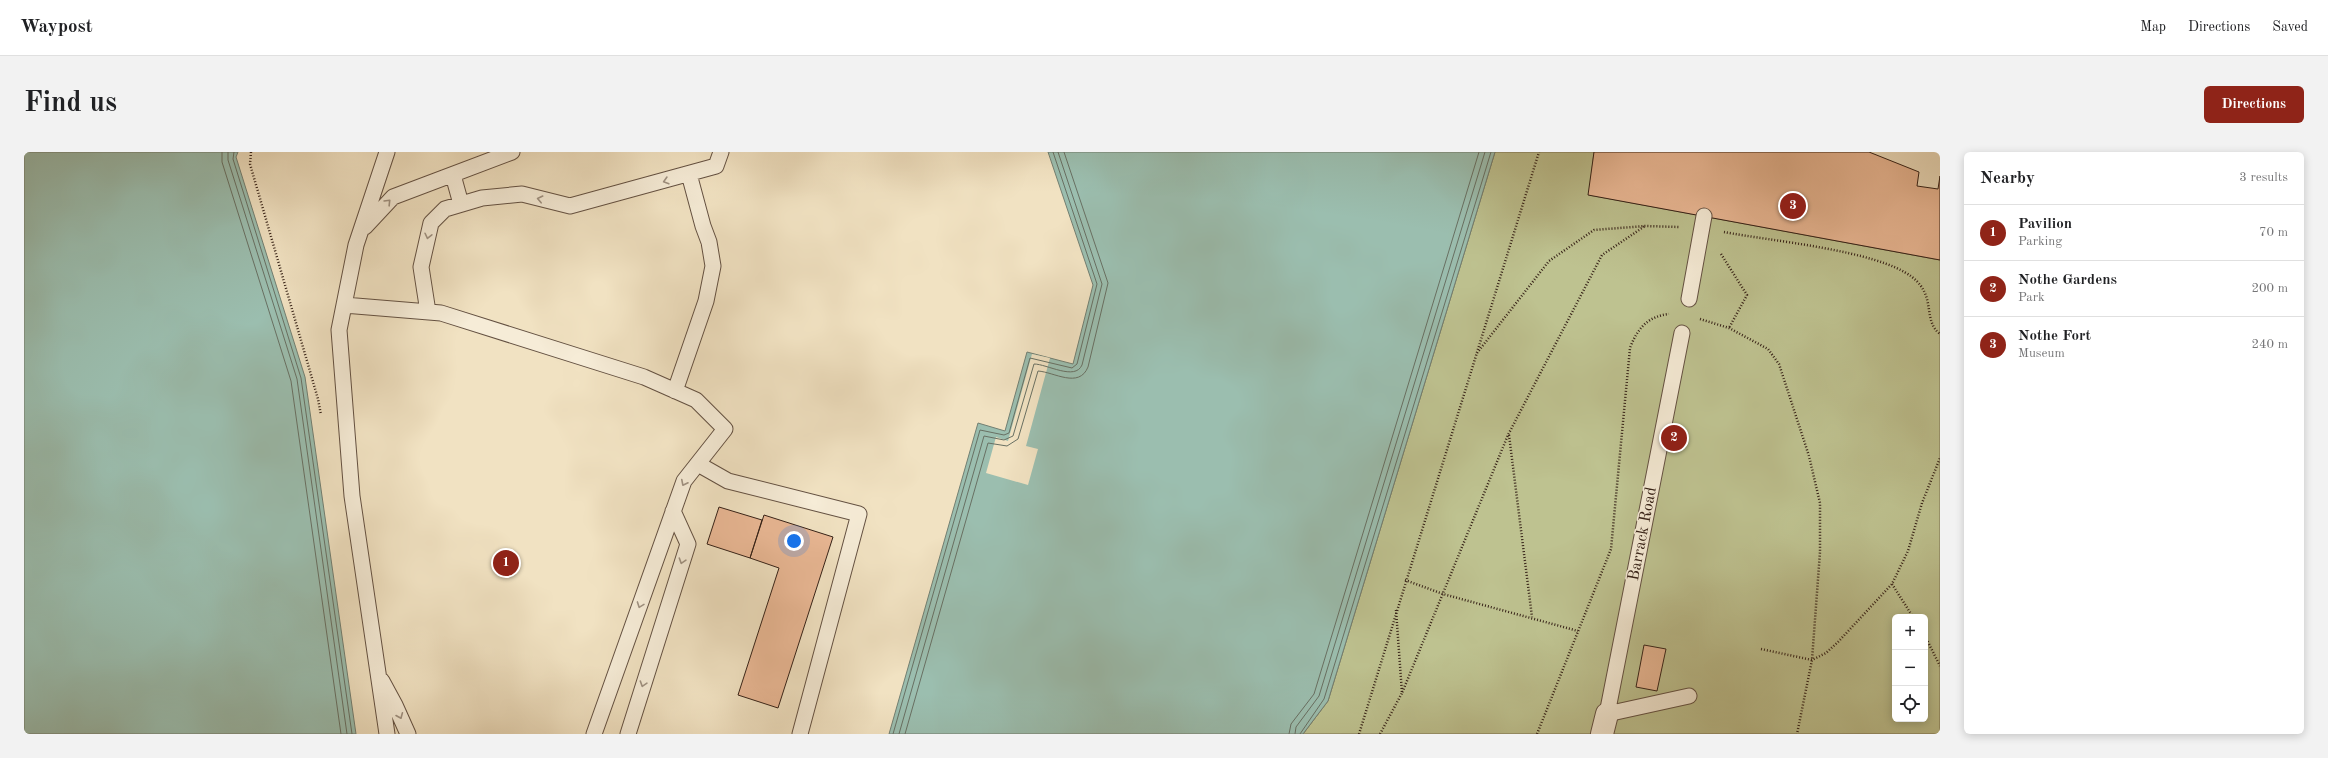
<!DOCTYPE html>
<html lang="en">
<head>
<meta charset="utf-8">
<style>
	:root { --surface:#fff; --page:#f2f2f2; --text:#202124; --muted:#757577; --line:#e0e0e0; --accent:#8f2418 }
	body { margin:0; font-family:"Old Standard TT",serif; background:var(--page); color:var(--text) }
	.controls { position:absolute; right:12px; bottom:12px; display:grid; overflow:hidden; border-radius:6px; box-shadow:0 2px 10px #0003 }
	.controls button { width:36px; height:36px; display:grid; place-items:center; padding:0; border:0; border-bottom:1px solid var(--line); background:var(--surface); color:var(--text); font:20px sans-serif }
	.you { position:absolute; left:770px; top:389px; width:14px; height:14px; margin:-10px; border:3px solid #fff; border-radius:50%; background:#1a73e8; box-shadow:0 0 0 6px #1a73e833 }
	.badge { display:grid; place-items:center; width:26px; height:26px; border-radius:50%; background:var(--accent); color:#fff; font-size:13px; font-weight:700 }
	.pin { position:absolute; translate:-50% -50%; border:2px solid #fff; box-shadow:0 1px 4px #0006 }
	.list { margin:0; padding:0; list-style:none }
	h2 { display:flex; justify-content:space-between; align-items:center; height:52px; margin:0; padding:0 16px; font-size:17px }
	h2 small { font-size:13px; font-weight:400; color:var(--muted) }
	.list li { display:grid; grid-template-columns:26px 1fr auto; gap:12px; align-items:center; box-sizing:border-box; height:56px; padding:0 16px; border-top:1px solid var(--line) }
	.list b { display:block; font-size:15px; white-space:nowrap }
	.list p { margin:0; font-size:13px; white-space:nowrap; color:var(--muted) }
	.list em { font-size:13px; font-style:normal; color:var(--muted) }
	.icon { flex:none; width:22px; height:22px; fill:none; stroke:currentColor; stroke-width:2; stroke-linecap:round; stroke-linejoin:round }
	.map { position:relative; flex:none; width:1916px; height:582px; overflow:hidden; border-radius:6px }
	header { display:flex; align-items:center; gap:24px; box-sizing:border-box; height:56px; padding:0 20px; background:var(--surface); border-bottom:1px solid var(--line) }
	header strong { font-size:19px }
	nav { display:flex; gap:22px; margin-inline-start:auto; font-size:14px }
	.intro { display:flex; align-items:center; justify-content:space-between; box-sizing:border-box; height:96px; padding:0 24px }
	h1 { margin:0; font-size:28px }
	.button { padding:10px 18px; border-radius:6px; background:var(--accent); color:#fff; font-size:14px; font-weight:700 }
	main { display:flex; gap:24px; padding:0 24px }
	aside { flex:1; background:var(--surface); border-radius:6px; box-shadow:0 2px 10px #0003 }
	.map>svg:first-child { display:block }
	.green { fill:#bec290; stroke:#7a7254; fill-rule:evenodd }
	.water { fill:#9bbeaf; stroke:#727f72 }
	.pier { fill:#f1e2c2 }
	.lines { fill:none; stroke-linecap:round; stroke-linejoin:round }
	.shore { stroke:#687063; stroke-width:1 }
	.building { fill:#eab895; stroke:#352117 }
	.service-casing { stroke:#645142; stroke-width:17 }
	.minor-casing { stroke:#645142; stroke-width:24 }
	.path { stroke:#352117; stroke-width:2.5; stroke-dasharray:1 2; stroke-linecap:butt }
	.service { stroke:#f6ecd7; stroke-width:15 }
	.minor { stroke:#f6ecd7; stroke-width:22 }
	.oneway { stroke:#9f9181 }
	.labels { text-anchor:middle; dominant-baseline:central; stroke-width:3.5; stroke-linejoin:round; paint-order:stroke }
	.street-label { font-size:16px; fill:#352117; stroke:#f6ecd7 }
</style>
</head>
<body>
<header>
<strong>Waypost</strong>
<nav><a>Map</a><a>Directions</a><a>Saved</a></nav>
</header>
<div class="intro"><h1>Find us</h1><a class="button">Directions</a></div>
<main>
<div class="map">
<svg width="1916" height="582" viewBox="0 0 1916 582">
	<rect width="100%" height="100%" fill="#f1e2c2"/>
	<filter id="stains"><feTurbulence type="fractalNoise" baseFrequency=".005" numOctaves="4"/><feColorMatrix values="0 0 0 0 .2 0 0 0 0 .09 0 0 0 0 .02 0 0 0 .5 -.17"/></filter>
	<radialGradient id="worn" r=".72"><stop offset=".6" stop-color="#630" stop-opacity="0"/><stop offset="1" stop-color="#630" stop-opacity=".3"/></radialGradient>
	<path class="green" d="M1471 0H1570L1565 43 1916 108V582H1279L1304 549ZM1871 465H1901V567H1871Z"/>
	<path class="water" d="M0 0H214L212 5 281 225 332 582H0Z
		M1024 0H1471L1304 549 1279 582H865L954 271 981 279 1003 200 1049 212 1069 133Z"/>
	<path class="pier" d="M1008 202 1026 206 1002 294 1014 297 1004 333 962 321 972 285 984 289Z"/>
	<g class="lines">
		<path class="shore" d="M198 0V10L267 229 317 582
			M204 0V8L273 227 323 582
			M210 0 209 7 277 226 328 582
			M869 582 956 278 980 283 985 281 1006 206 1048 216 1053 212 1073 132 1029 0
			M875 582 960 284 980 288 989 284 1010 212C1023 212 1051 229 1058 213L1078 132 1034 0
			M881 582 964 291 983 294 994 287 1014 219C1030 220 1055 237 1064 215L1084 131 1040 0
			M1265 582 1267 572 1290 542 1455 0
			M1271 582 1272 575 1295 544 1461 0
			M1276 582 1300 547 1467 0"/>
	</g>
	<path class="building" d="M1570 0H1845L1895 20 1893 34 1914 37 1916 24V108L1564 43Z
		M695 355 738 368 726 406 683 392Z
		M740 363 809 385 754 556 714 543 755 416 726 406Z
		M1620 493 1642 497 1633 539 1612 535Z"/>
	<g class="lines">
		<defs>
			<path id="service" d="M363 0 332 93 315 178 328 344 363 582
				M429 23 437 52
				M341 75 369 45 488 0
				M1665 147 1680 64
				M320 153 417 161 620 225 672 248 701 277 660 329 570 582
				M404 160 397 115 407 71 421 57 458 46 498 42 546 54 692 14 697 0
				M1658 181 1583 562 1665 544
				M651 239 682 149 689 114 685 90 679 74 665 22
				M674 312 704 329 835 362 776 582
				M358 529 371 553 384 582
				M604 582 664 392 649 359"/>
			<path id="minor" d="M1578 582 1583 562"/>
		</defs>
		<use href="#service" class="service-casing"/>
		<use href="#minor" class="minor-casing"/>
		<path class="path" d="M227 0 226 12 294 247 297 263
			M1700 80C1746 89 1853 98 1888 125 1913 144 1898 168 1916 182
			M1697 102 1723 143 1705 176
			M1676 167 1705 176 1744 197 1755 212 1785 304 1796 351V400L1788 508 1773 582
			M1453 201 1525 109 1570 78 1621 74 1655 75
			M1485 283 1508 465
			M1381 428 1419 442 1554 479
			M1868 432 1889 465
			M1372 458 1378 541 1484 283 1578 103 1621 74
			M1901 484 1916 514
			M1737 497 1788 508 1802 501 1814 490 1868 432 1884 399 1898 351 1916 306
			M1335 582 1515 0
			M1356 582 1378 541
			M1513 582 1587 397 1606 196C1613 177 1624 164 1645 162"/>
		<use href="#service" class="service"/>
		<use href="#minor" class="minor"/>
	</g>
	<defs><path id="oneway-chevron" d="M-2-3.5L2.5 0L-2 3.5" fill="none" stroke-width="1.6" stroke-linecap="round" stroke-linejoin="round"/></defs>
	<g class="oneway">
		<use href="#oneway-chevron" transform="translate(642 29) rotate(164)"/>
		<use href="#oneway-chevron" transform="translate(516 47) rotate(-167)"/>
		<use href="#oneway-chevron" transform="translate(364 50) rotate(-46)"/>
		<use href="#oneway-chevron" transform="translate(404 84) rotate(103)"/>
		<use href="#oneway-chevron" transform="translate(660 331) rotate(117)"/>
		<use href="#oneway-chevron" transform="translate(658 409) rotate(108)"/>
		<use href="#oneway-chevron" transform="translate(616 453) rotate(110)"/>
		<use href="#oneway-chevron" transform="translate(619 532) rotate(108)"/>
		<use href="#oneway-chevron" transform="translate(376 564) rotate(67)"/>
	</g>
	<g class="labels">
		<g class="street-label">
			<text transform="translate(1619 382) rotate(-79)">Barrack Road</text>
		</g>
	</g>
	<rect width="100%" height="100%" filter="url(#stains)"/>
	<rect width="100%" height="100%" fill="url(#worn)"/>
</svg>
<div class="controls">
<button>+</button>
<button>−</button>
<button><svg class="icon" aria-label="locate" viewBox="0 0 24 24"><circle cx="12" cy="12" r="6"/><path d="M12 2v4M12 18v4M2 12h4M18 12h4"/></svg></button>
</div>
<div class="you"></div>
<div class="pin badge" style="left:482px;top:411px">1</div>
<div class="pin badge" style="left:1650px;top:286px">2</div>
<div class="pin badge" style="left:1769px;top:54px">3</div>
</div>
<aside>
<h2>Nearby<small>3 results</small></h2>
<ul class="list">
<li><span class="badge">1</span><div><b>Pavilion</b><p>Parking</p></div><em>70 m</em></li>
<li><span class="badge">2</span><div><b>Nothe Gardens</b><p>Park</p></div><em>200 m</em></li>
<li><span class="badge">3</span><div><b>Nothe Fort</b><p>Museum</p></div><em>240 m</em></li>
</ul>
</aside>
</main>
</body>
</html>
